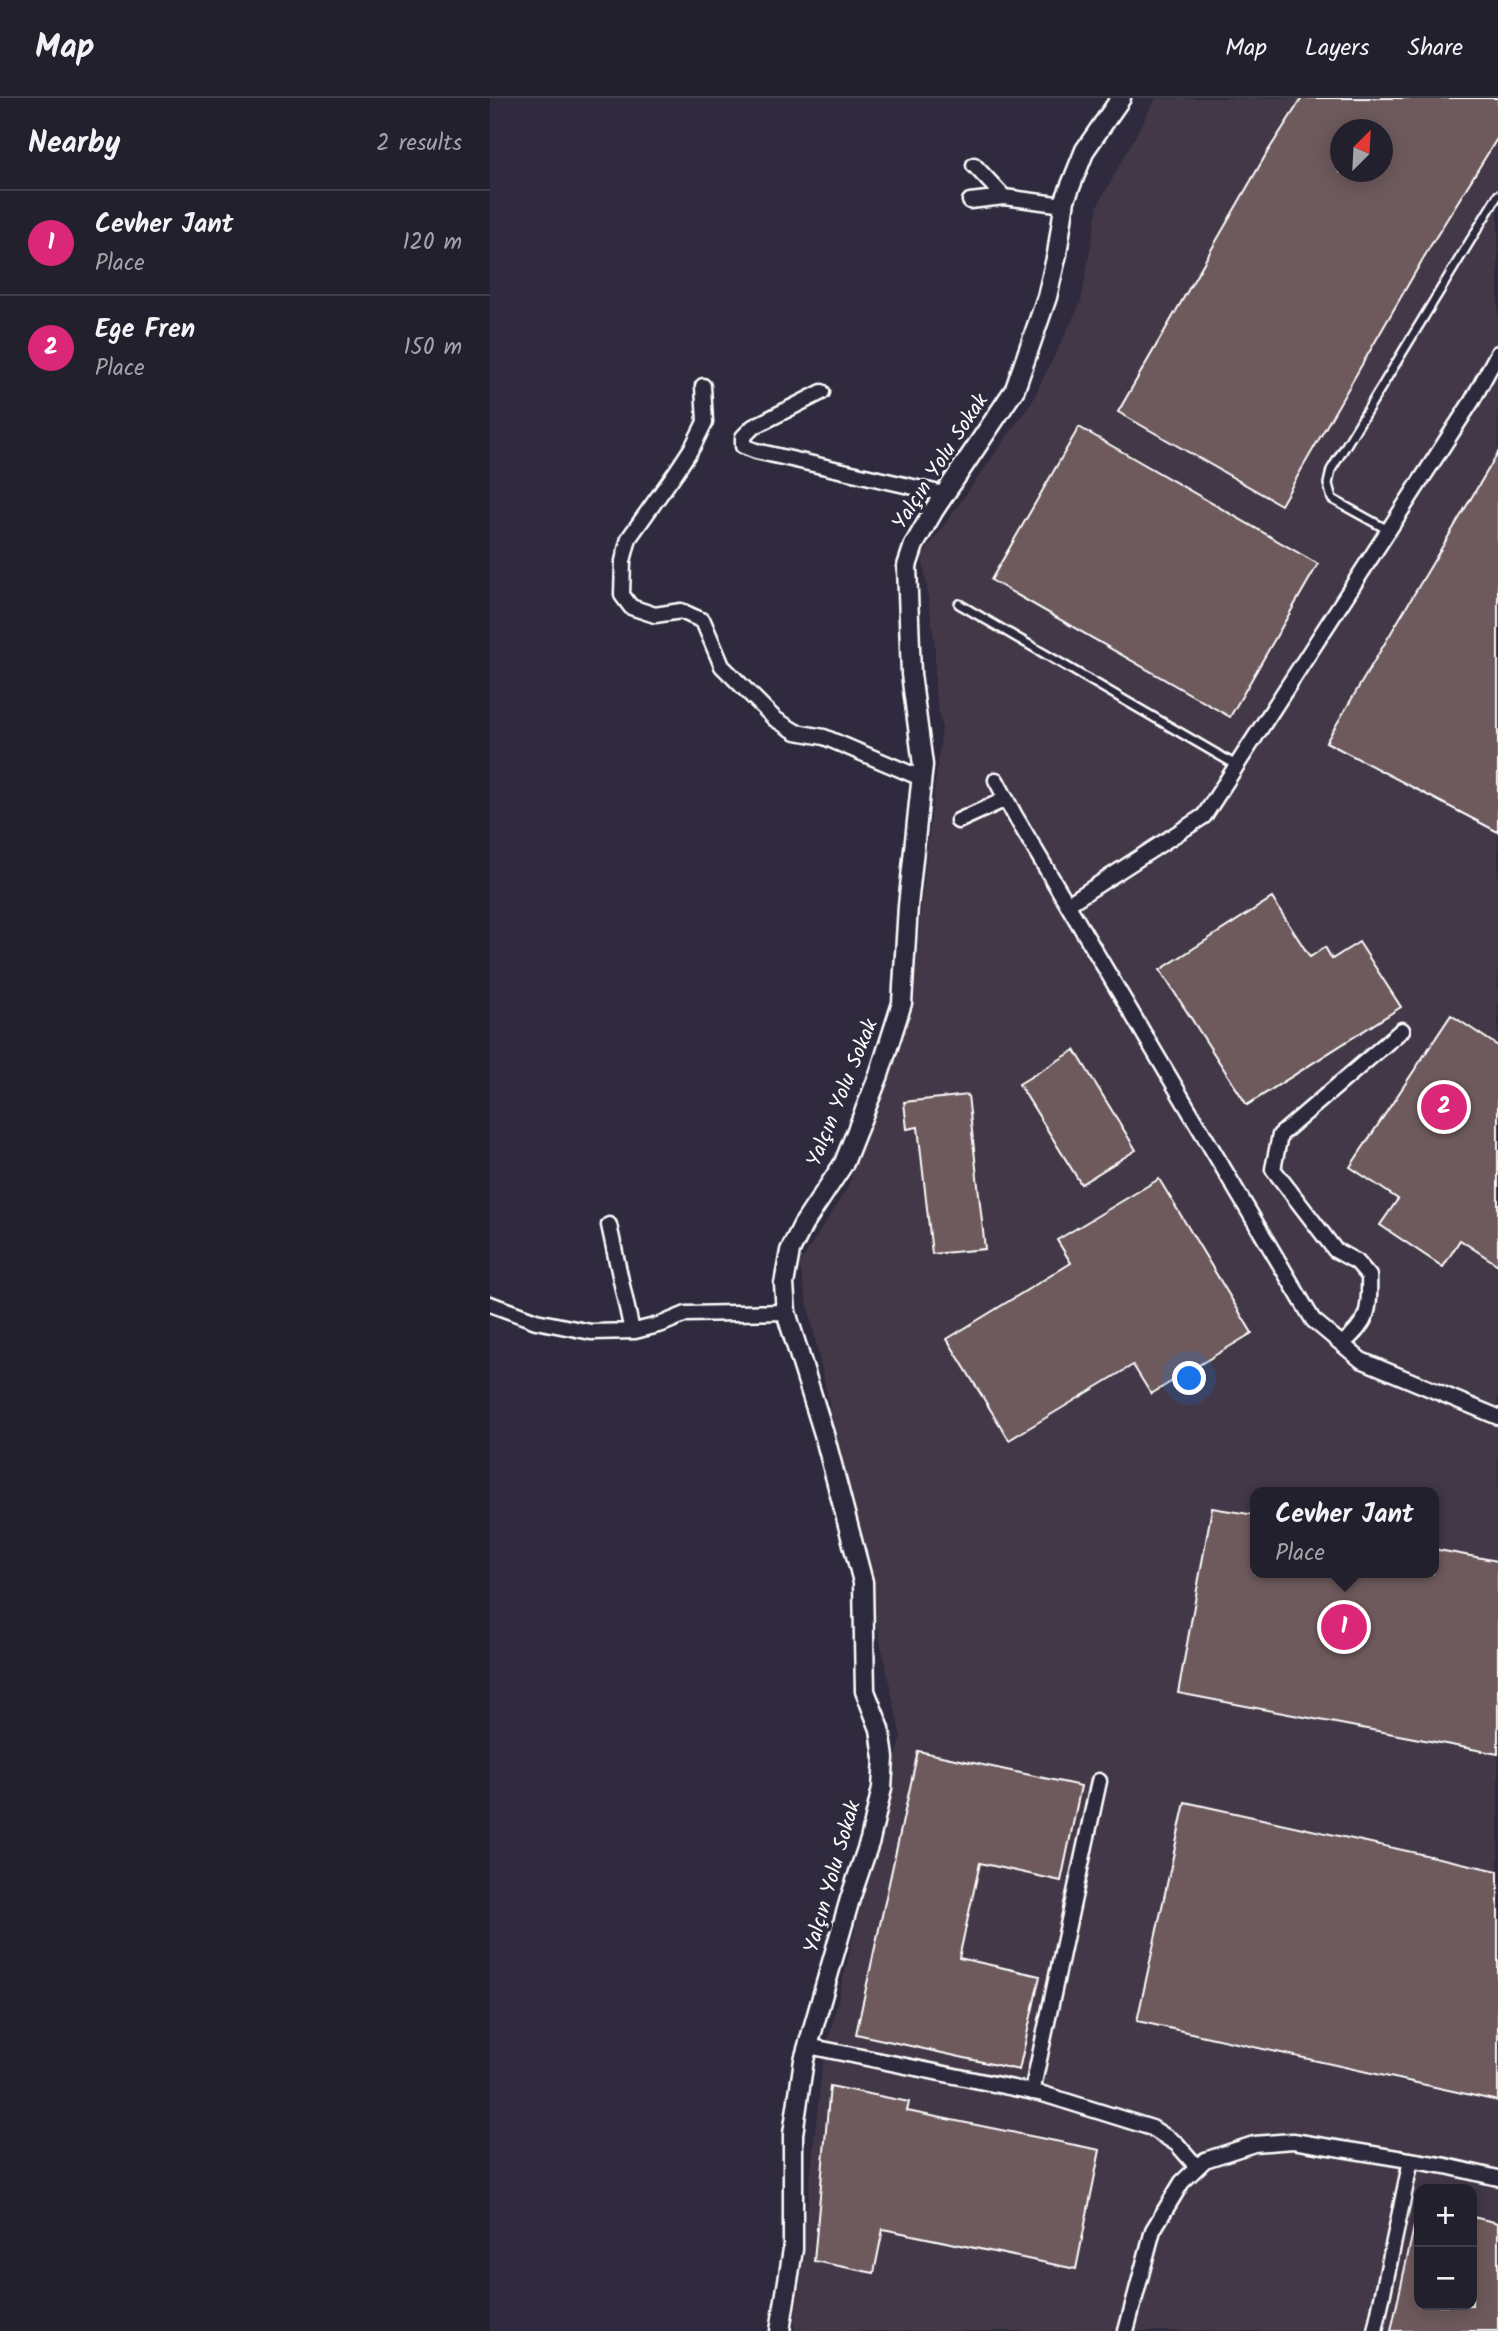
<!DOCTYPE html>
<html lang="en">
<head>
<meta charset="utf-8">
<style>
	:root { --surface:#23202e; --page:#2f2d3a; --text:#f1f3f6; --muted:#a3a3aa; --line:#403e4a; --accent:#db2777 }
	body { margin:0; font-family:Kalam,sans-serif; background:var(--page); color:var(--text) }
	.controls { position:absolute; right:21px; bottom:21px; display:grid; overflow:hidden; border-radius:14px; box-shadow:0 4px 18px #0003 }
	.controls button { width:63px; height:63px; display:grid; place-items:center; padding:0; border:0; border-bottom:2px solid var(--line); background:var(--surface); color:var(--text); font:35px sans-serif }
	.compass { position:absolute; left:840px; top:21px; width:63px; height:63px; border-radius:50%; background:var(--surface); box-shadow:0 4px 18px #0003; rotate:24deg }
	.you { position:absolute; left:700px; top:1281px; width:24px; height:24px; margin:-18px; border:5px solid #fff; border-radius:50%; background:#1a73e8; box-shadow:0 0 0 10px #1a73e833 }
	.badge { display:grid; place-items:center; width:46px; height:46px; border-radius:50%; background:var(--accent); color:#fff; font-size:23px; font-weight:700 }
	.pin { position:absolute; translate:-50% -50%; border:4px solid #fff; box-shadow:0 2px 7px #0006 }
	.popup { position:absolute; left:760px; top:1389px; width:189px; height:91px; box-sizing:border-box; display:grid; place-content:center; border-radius:14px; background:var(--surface); filter:drop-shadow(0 2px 5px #0005); font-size:23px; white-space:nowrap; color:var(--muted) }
	.popup b { font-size:26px; color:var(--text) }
	.popup::after { content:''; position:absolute; left:50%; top:100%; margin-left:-14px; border:14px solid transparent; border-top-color:var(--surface) }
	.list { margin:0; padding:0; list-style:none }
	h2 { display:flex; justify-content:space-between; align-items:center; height:91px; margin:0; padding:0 28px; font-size:30px }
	h2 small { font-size:23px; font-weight:400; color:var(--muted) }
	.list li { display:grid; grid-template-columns:46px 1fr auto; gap:21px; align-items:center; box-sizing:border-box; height:105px; padding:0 28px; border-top:2px solid var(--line) }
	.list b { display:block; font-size:26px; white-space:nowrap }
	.list p { margin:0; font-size:23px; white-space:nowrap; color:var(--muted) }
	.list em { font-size:23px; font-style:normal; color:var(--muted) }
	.map { position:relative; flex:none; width:1008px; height:2233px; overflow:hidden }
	header { display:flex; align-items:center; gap:42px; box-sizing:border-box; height:98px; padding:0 35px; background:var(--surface); border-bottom:2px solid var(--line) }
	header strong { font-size:33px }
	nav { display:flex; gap:38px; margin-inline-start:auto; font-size:24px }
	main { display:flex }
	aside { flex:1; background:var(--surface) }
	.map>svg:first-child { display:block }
	.built { fill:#423846; fill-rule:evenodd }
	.building { fill:#6e5a5b; stroke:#fff; stroke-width:2; fill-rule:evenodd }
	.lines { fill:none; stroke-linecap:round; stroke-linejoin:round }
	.service-casing { stroke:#fff; stroke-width:12 }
	.minor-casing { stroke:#fff; stroke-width:19 }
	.tertiary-casing { stroke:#fff; stroke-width:23 }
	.service { stroke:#2f2a3d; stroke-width:7 }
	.minor { stroke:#2f2a3d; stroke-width:14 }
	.tertiary { stroke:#2f2a3d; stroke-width:18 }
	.labels { text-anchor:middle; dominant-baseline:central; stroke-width:7; stroke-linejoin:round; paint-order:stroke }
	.street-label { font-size:21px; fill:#fff; stroke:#2f2a3d }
</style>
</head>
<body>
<header>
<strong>Map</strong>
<nav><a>Map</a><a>Layers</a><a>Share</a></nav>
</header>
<main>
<aside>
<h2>Nearby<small>2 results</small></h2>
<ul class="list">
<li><span class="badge">1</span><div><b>Cevher Jant</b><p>Place</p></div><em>120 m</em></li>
<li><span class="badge">2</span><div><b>Ege Fren</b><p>Place</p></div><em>150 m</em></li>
</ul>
</aside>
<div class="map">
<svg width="1008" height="2233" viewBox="0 0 1008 2233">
	<rect width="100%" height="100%" fill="#2f2a3d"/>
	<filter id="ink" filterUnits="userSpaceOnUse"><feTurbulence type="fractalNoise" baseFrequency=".0143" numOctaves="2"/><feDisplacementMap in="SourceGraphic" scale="14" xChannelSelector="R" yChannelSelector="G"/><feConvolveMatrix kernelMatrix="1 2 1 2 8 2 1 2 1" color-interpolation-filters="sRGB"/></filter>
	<g filter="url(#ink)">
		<path class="built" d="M666 0H1008V2233H304L332 1969 411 1639 309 1166 358 1089 424 887 437 750 452 630 445 594V547L432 458 541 305 591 204 608 107ZM850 32H892V74H850ZM765 1394H943V1475H765ZM929 2091H982V2207H929Z"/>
		<path class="building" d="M812 0H1008V39L941 147 791 407 628 314 778 53ZM850 32H892V74H850Z
			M589 329 828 466 740 619 501 482Z
			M1008 355V734L836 644Z
			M782 800 820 859 835 849 842 861 869 844 911 909 757 1007 670 872Z
			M961 917 1008 948V1167L970 1142 953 1169 890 1127 908 1101 860 1069Z
			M585 952 646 1052 591 1086 529 986Z
			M478 997 495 1151 442 1156 428 1029 417 1031 414 1004Z
			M669 1081 762 1235 661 1296 643 1267 519 1342 457 1241 581 1165 567 1142Z
			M722 1410 765 1417V1475H943V1451L1008 1463V1656L688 1595Z
			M428 1653 591 1688 571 1783 490 1765 469 1860 550 1878 529 1972 366 1936Z
			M695 1704 1008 1773V2003L647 1923Z
			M340 1988 419 2004 417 2013 610 2052 586 2171 393 2131 384 2175 324 2163Z
			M983 2119 1008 2125V2233H901L924 2129 929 2130V2207H982Z"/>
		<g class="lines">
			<defs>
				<path id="service" d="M898 432 842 401 838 386 841 372 1008 97
					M469 506 746 667"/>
				<path id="minor" d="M484 67 514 99 574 107
					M480 103 514 99
					M213 288 215 324 203 348 186 374 139 440 133 463 132 497 141 509 165 517 191 513 213 523 232 568 285 621 306 634 334 639 431 680
					M332 294 263 329 253 339V348L266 353 454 396
					M506 682 524 716 823 1222 871 1262 1008 1319
					M468 723 516 701
					M578 806 714 718 982 303 1008 255
					M119 1127 142 1233
					M0 1206 46 1223 101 1234 145 1233 172 1226 196 1216 296 1214
					M852 1246C879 1224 880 1212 879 1178L867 1164 845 1152 783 1071 790 1037 912 932
					M318 1948 553 1996 662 2030 687 2046 707 2069
					M542 1994 609 1683
					M636 2233 663 2132 692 2084 715 2062 764 2046 803 2043 956 2068 1008 2080
					M885 2233 921 2062"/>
				<path id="tertiary" d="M290 2233 303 2151V2036L314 1962 360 1801 380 1742 392 1690 394 1660 390 1631 375 1593 373 1484 334 1336 296 1214 294 1186 300 1153 313 1127 354 1065 389 977 412 905 418 808 433 667 421 576 417 468 424 447 444 412 525 291 557 199 567 156 575 102 595 52 631 0"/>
			</defs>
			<use href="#service" class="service-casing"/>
			<use href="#minor" class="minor-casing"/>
			<use href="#tertiary" class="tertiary-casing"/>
			<use href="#service" class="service"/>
			<use href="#minor" class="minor"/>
			<use href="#tertiary" class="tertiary"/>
		</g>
	</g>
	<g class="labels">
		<g class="street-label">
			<text transform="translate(451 364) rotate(-57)">Yalçın Yolu Sokak</text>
			<text transform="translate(353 995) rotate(-68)">Yalçın Yolu Sokak</text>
			<text transform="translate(343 1779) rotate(-74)">Yalçın Yolu Sokak</text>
		</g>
	</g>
</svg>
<div class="controls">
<button>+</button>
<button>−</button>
</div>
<svg class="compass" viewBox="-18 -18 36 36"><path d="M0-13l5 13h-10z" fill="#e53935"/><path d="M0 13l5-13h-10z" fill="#a3a3aa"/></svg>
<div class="you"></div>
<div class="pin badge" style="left:854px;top:1529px">1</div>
<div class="popup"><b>Cevher Jant</b>Place</div>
<div class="pin badge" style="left:954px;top:1009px">2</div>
</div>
</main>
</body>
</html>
